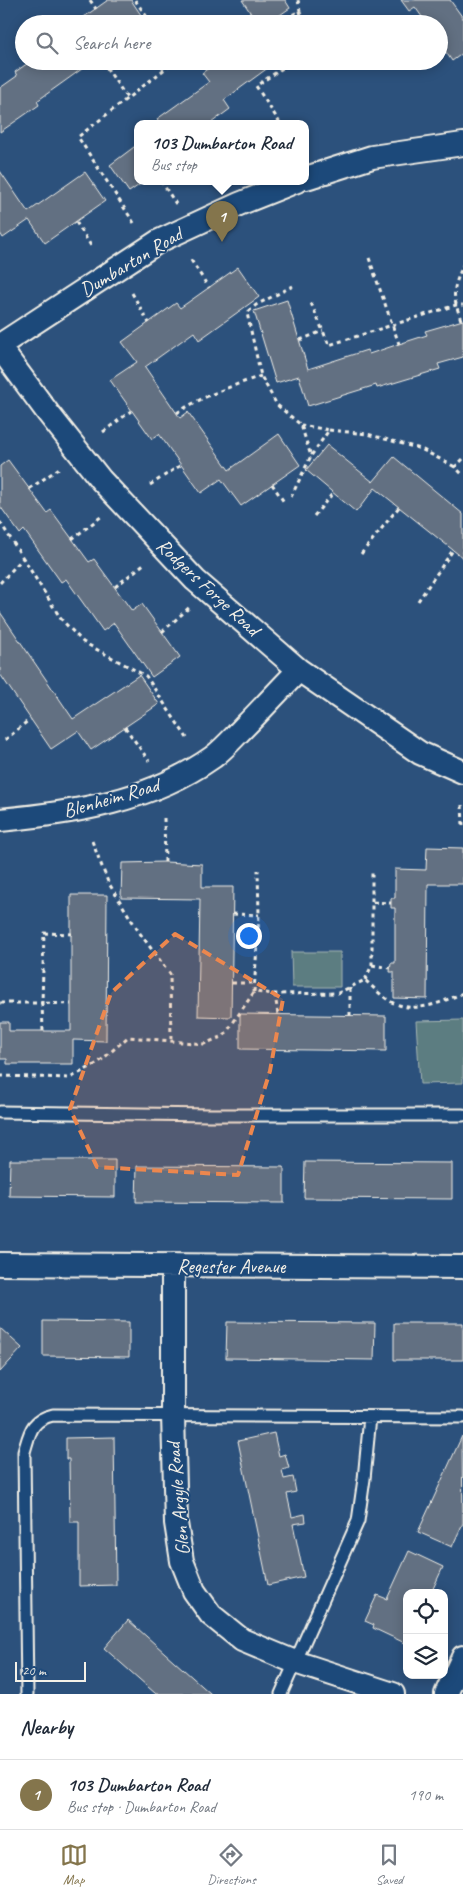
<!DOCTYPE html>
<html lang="en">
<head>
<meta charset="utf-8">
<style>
	:root { --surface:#fff; --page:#f2f2f3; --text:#1f2937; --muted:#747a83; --line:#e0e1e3; --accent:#84754c }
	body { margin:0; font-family:Caveat,sans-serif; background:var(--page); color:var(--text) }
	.controls { position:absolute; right:15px; bottom:15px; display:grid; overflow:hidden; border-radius:10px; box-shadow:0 2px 12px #0003 }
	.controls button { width:45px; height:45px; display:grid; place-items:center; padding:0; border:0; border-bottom:1px solid var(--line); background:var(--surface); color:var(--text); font:25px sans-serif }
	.scale { position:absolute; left:15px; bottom:12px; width:71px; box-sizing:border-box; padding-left:5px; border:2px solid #f4f1e8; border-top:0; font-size:14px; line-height:18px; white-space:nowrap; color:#f4f1e8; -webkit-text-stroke:4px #1f4a7a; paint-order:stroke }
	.you { position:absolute; left:248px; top:935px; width:18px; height:18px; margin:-12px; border:4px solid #fff; border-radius:50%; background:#1a73e8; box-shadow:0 0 0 8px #1a73e833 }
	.badge { display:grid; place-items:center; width:32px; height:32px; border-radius:50%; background:var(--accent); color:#fff; font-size:16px; font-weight:700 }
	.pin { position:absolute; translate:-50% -41px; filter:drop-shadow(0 1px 2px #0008) }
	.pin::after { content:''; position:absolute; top:26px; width:18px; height:15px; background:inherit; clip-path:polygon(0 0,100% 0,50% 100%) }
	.popup { position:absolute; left:134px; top:120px; width:175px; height:65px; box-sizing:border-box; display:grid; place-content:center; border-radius:10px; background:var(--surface); filter:drop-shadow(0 1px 4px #0005); font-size:16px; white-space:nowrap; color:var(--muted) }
	.popup b { font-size:19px; color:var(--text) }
	.popup::after { content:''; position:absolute; left:50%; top:100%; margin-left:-10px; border:10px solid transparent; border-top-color:var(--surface) }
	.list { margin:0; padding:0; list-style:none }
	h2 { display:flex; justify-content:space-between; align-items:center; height:65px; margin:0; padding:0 20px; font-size:21px }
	h2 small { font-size:16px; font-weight:400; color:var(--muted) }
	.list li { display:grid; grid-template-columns:32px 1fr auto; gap:15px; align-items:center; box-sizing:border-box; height:70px; padding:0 20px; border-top:1px solid var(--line) }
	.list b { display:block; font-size:19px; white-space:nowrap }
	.list p { margin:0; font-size:16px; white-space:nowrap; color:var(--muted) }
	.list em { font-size:16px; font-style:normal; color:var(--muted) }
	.icon { flex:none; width:28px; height:28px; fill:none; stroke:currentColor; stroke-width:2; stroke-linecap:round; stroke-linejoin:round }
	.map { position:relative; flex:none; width:463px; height:1694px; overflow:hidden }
	.search { position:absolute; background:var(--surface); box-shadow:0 2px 12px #0003; left:15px; right:15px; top:15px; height:55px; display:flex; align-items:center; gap:12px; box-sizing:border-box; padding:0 18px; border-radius:28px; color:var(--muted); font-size:19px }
	.sheet { height:135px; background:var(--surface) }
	nav { display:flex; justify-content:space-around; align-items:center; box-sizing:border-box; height:70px; border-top:1px solid var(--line); background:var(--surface); font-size:14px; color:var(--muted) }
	nav a { display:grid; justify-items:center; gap:2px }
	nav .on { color:var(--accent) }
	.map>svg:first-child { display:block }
	.green { fill:#5c7d81; stroke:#a8b7b4 }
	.building { fill:#626f82; stroke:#f4f1e8 }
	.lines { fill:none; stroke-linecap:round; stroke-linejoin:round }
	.lane-casing { stroke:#f4f1e8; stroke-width:15 }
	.street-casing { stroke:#f4f1e8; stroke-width:26 }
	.path { stroke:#f4f1e8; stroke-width:3; stroke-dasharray:4 4; stroke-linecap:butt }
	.lane { stroke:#1f4a7a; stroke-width:11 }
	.street { stroke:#1f4a7a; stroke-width:22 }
	.marked { fill:#ec874e; fill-opacity:0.2; stroke:#ec874e; stroke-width:4; stroke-dasharray:10 6; stroke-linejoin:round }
	.labels { text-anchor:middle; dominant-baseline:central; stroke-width:4; stroke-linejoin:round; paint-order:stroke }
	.street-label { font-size:20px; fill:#f4f1e8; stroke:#1f4a7a }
</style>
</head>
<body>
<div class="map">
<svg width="463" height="1694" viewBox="0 0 463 1694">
	<rect width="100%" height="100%" fill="#2c517c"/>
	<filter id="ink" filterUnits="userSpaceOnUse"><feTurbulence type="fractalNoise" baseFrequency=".02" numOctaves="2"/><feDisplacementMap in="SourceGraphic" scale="10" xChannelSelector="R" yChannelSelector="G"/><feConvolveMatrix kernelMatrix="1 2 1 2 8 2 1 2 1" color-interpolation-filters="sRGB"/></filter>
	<g filter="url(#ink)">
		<path class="green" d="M291 952H340V987H292Z
			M463 1020V1083L420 1084 416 1021Z"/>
		<path class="building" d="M108 0H131L143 18 135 24H74Z
			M242 0H285L290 8 267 24H258Z
			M401 0H450L463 18V53L452 61 439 42V24H427L415 7 409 11Z
			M31 61H93L37 101 39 105 0 132V88L17 76 15 72Z
			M218 61 276 62 224 100 230 109 211 123H160L157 119 209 82 202 73Z
			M138 144V181H145L129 192 110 165Z
			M0 171 28 212 85 172 105 201 45 243 29 220 3 238 0 233Z
			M238 267 259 297 199 340 194 332 145 367 180 418 188 412 229 470 279 434 300 465 241 506 221 479 201 493 159 434 152 439 110 380 137 362 122 342 176 303 180 308Z
			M287 300 308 369 367 350 369 354 399 344 427 335 425 331 463 320V357L438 364 440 369 377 388 376 385 308 406 299 376 276 383 254 311Z
			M327 445 373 482 394 457 463 514V558L375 488 356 512 306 470Z
			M8 460 47 513 51 510 89 562 94 559 132 611 142 604 180 657 152 677 114 623 103 631 66 579 61 582 24 530 20 534 0 506V466Z
			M0 612 73 719 139 675 159 704 91 750 78 731 51 749 0 674Z
			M427 847 463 848V884H428L427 999 394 998V972H390L391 963H395V908H391V898H395V869L426 870Z
			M165 862 202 864V887H233L231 1017 198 1016 200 899 121 898 122 863Z
			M71 895H107L106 1041 73 1040V1064H7V1059H0V1022H9V1031H71Z
			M240 1014 386 1016V1051L240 1049Z
			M10 1160H115V1197L9 1196Z
			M305 1162 452 1163V1199L304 1198Z
			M137 1166 284 1167V1203L136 1202Z
			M43 1321 129 1322V1357L43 1356Z
			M227 1322 375 1323 374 1360 226 1358Z
			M394 1323H463V1360H394Z
			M0 1328 22 1348 0 1372Z
			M274 1433 279 1456 285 1454 289 1468 282 1470 284 1479 293 1477 296 1492 287 1494 292 1517 305 1514 306 1522 293 1524 304 1577 268 1585 238 1441Z
			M462 1436 463 1523 452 1547 418 1532Z
			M114 1437 116 1585 79 1586V1522H70L69 1459H66V1438Z
			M409 1551 443 1567 431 1593H407V1644L373 1628 374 1625 365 1621 377 1595 387 1599Z
			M128 1620 211 1694H156L104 1648Z"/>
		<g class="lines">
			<defs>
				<path id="lane" d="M0 1112 210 1115H463
					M27 1694 24 1452C30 1432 31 1420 53 1415L463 1417
					M281 1694 358 1521 364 1479 370 1417"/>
				<path id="street" d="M306 178 372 157 463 144
					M0 345 159 241 239 204 297 181
					M0 348 48 413 101 480 195 580 299 670 420 753 463 772
					M0 820C74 813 151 801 213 757 225 748 235 736 246 725 264 707 281 688 299 670
					M0 1264 463 1267
					M173 1265V1415L176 1523 182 1561 194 1591 211 1615 242 1640 295 1662 393 1694
					M446 1694 463 1657"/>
			</defs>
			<use href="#lane" class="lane-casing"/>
			<use href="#street" class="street-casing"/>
			<path class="path" d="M90 0 96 9
				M135 0 152 24
				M298 0 300 11
				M280 24 284 19 300 11 303 24
				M102 61 127 98
				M280 123 256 86 293 61
				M161 181 176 204
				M76 222 93 249
				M134 223 78 137 175 61
				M369 258 399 344
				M191 260 209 288
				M293 286 256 305 247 313 261 376 277 405 301 425 311 456 329 430 301 425
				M132 293 149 323
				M311 303 329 345 456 305H463
				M461 320C452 293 452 292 463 265
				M300 340 323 331
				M177 413C202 396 232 386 261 376
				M329 430 367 434 421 449 455 467
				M103 432 131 411
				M463 459 455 467 463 475
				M272 484 284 502
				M150 485 181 465
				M29 489 61 467
				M291 497 311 456
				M314 516 333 493
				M0 522 23 558
				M72 539 102 516
				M361 554 399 507
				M0 583 23 558 61 619 83 642 146 676 187 738
				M115 587 145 563
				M418 601 453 550
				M162 632 191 606
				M125 727 149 761
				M5 740 30 719
				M462 805 463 825
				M164 818 165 862
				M92 841 108 882 139 932 170 974 171 1041
				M373 902 391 903
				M233 914 259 915
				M372 965 390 968
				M365 980 372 965V871
				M232 983H255
				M350 988V1015
				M254 992 259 915 258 870
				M275 994 278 1015
				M0 1003H42L44 933 72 934
				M43 1031 42 1003 71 1004
				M0 1076 70 1078 98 1063 128 1037 204 1044 224 1036 254 992 275 994 338 993 365 980C374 988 385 1000 396 1004 419 1013 442 1002 463 993"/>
			<use href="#lane" class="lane"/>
			<use href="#street" class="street"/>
		</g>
	</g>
	<path class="marked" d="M175 934 283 999 270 1071 238 1175 97 1167 70 1109 111 993Z"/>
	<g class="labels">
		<g class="street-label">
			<text transform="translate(131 262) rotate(-31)">Dumbarton Road</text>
			<text transform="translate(208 587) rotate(43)">Rodgers Forge Road</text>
			<text transform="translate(111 798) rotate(-16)">Blenheim Road</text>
			<text x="231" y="1266">Regester Avenue</text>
			<text transform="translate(178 1499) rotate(-95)">Glen Argyle Road</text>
		</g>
	</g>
</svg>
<div class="controls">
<button><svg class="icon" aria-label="locate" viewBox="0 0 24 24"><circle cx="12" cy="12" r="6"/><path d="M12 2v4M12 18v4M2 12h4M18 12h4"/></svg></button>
<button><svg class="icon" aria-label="layers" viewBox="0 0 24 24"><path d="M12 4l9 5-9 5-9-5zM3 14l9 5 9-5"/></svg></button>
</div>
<div class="scale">20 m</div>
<div class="you"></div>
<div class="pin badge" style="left:222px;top:242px">1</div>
<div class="popup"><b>103 Dumbarton Road</b>Bus stop</div>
<div class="search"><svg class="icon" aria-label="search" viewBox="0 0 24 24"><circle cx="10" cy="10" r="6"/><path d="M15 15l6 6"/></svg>Search here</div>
</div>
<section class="sheet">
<h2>Nearby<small></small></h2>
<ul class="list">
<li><span class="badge">1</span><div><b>103 Dumbarton Road</b><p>Bus stop · Dumbarton Road</p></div><em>190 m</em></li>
</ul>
</section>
<nav>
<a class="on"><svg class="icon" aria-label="map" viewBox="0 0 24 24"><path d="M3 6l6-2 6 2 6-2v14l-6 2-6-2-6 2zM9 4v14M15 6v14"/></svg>Map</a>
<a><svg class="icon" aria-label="directions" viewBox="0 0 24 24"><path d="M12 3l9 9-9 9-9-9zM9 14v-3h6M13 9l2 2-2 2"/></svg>Directions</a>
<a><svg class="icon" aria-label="saved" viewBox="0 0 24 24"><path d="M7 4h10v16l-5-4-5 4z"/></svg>Saved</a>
</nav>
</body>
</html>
